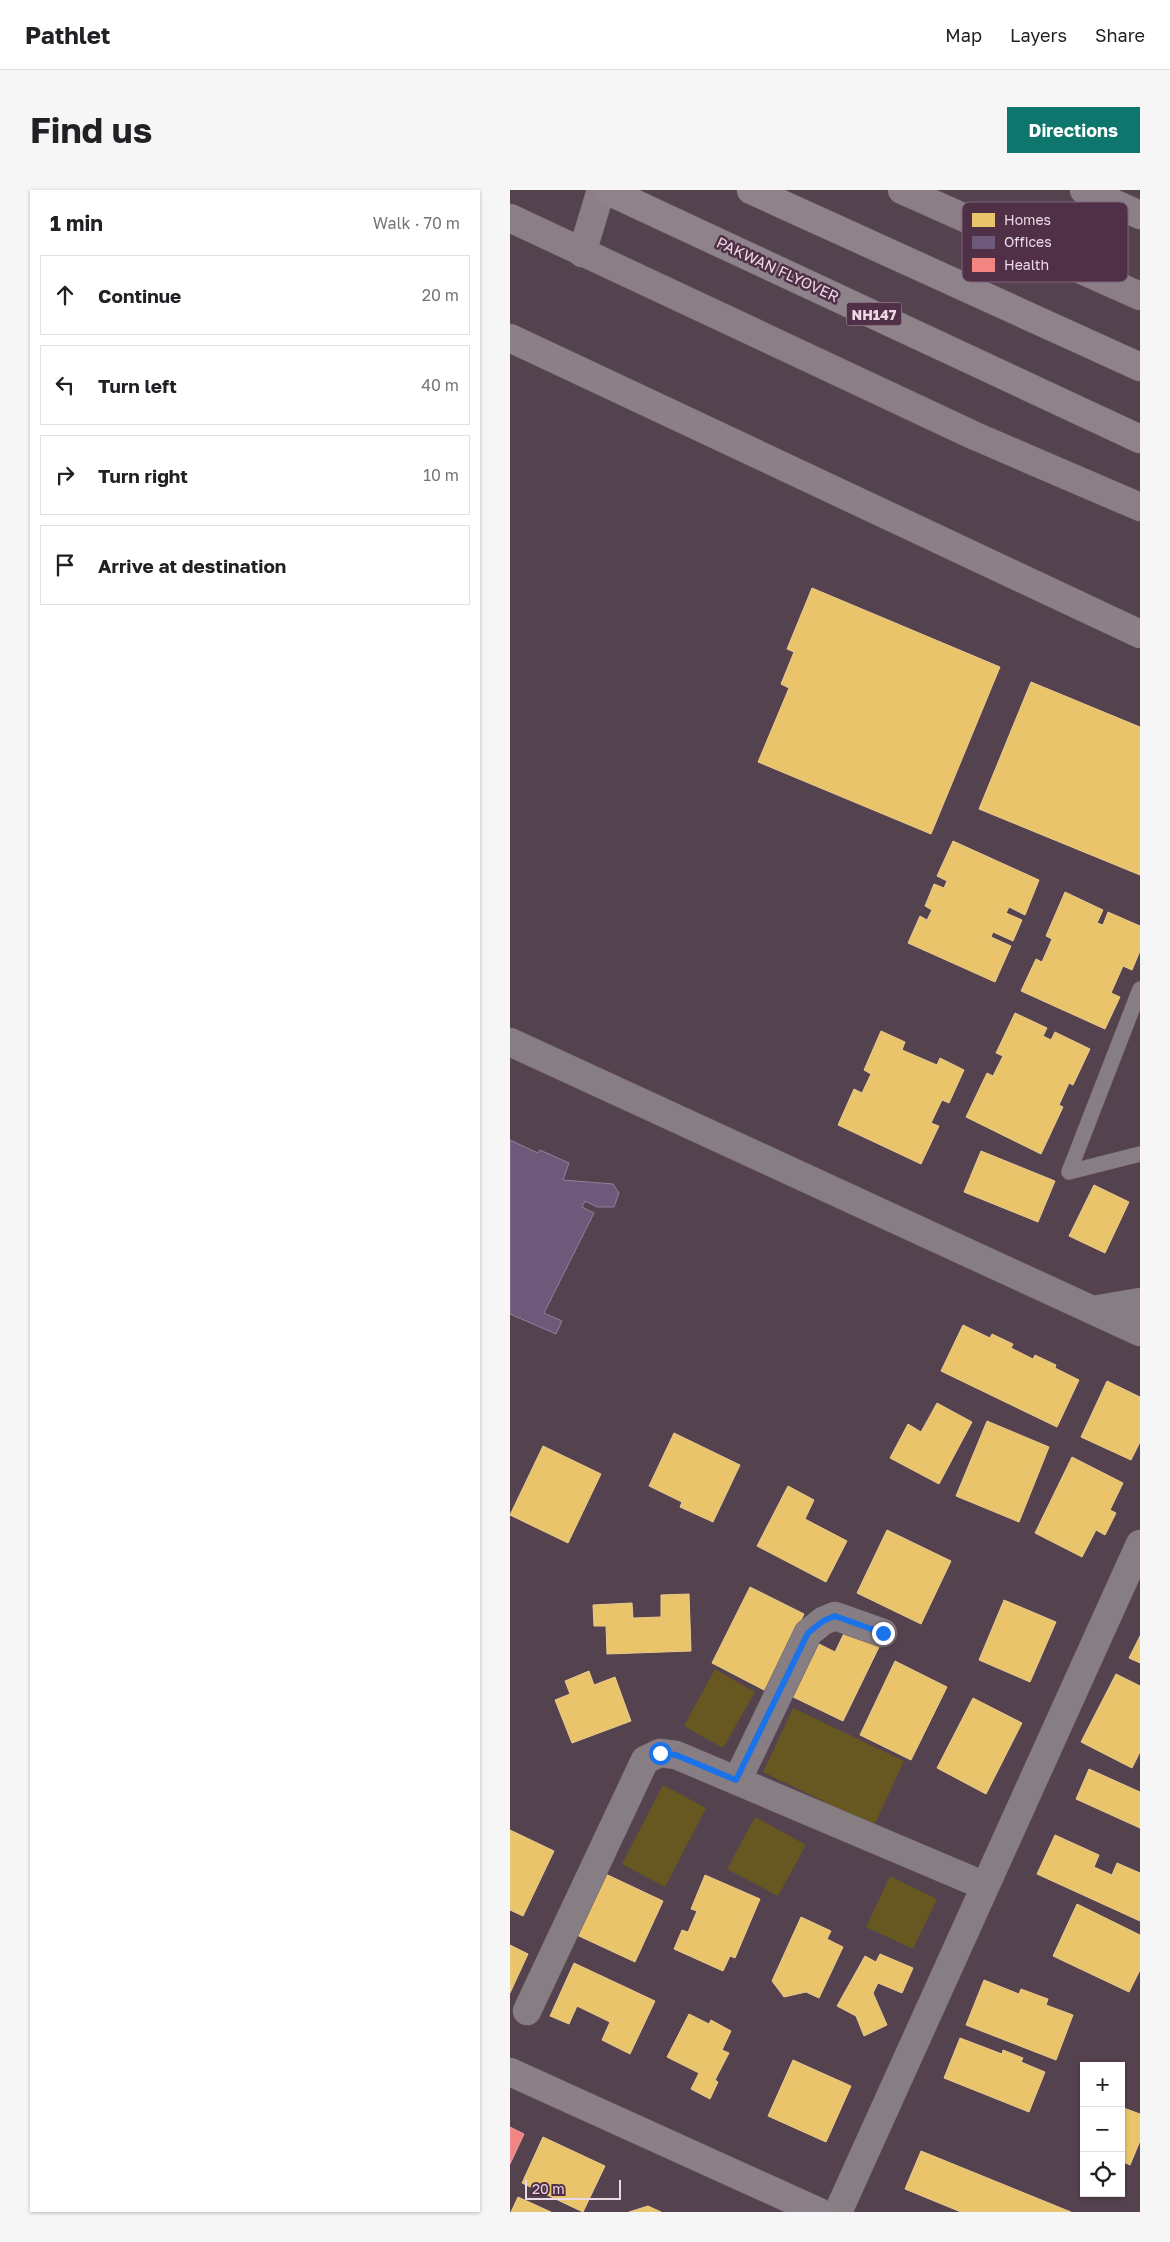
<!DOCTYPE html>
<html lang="en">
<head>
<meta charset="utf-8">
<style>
	:root { --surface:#fff; --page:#f6f6f6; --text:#202124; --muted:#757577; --line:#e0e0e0; --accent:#0f766e }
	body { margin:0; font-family:"Golos Text",sans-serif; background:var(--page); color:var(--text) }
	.controls { position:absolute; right:15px; bottom:15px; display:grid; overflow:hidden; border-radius:0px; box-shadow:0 1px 4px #0004 }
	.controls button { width:45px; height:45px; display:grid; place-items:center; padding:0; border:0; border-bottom:1px solid var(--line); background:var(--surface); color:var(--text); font:25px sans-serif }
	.scale { position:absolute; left:15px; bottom:12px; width:96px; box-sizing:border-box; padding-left:5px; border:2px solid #edd9e6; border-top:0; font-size:14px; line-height:18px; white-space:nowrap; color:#edd9e6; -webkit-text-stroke:4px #503047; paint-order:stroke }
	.stop { position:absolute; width:15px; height:15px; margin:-11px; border:4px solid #1a73e8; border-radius:50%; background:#fff }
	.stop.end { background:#1a73e8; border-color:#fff; box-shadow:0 1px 5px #0008 }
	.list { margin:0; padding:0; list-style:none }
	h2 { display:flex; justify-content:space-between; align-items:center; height:65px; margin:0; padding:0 20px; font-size:21px }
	h2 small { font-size:16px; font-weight:400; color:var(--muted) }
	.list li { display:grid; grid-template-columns:32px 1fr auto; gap:15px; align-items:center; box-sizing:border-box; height:80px; margin:0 10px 10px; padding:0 10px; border:1px solid var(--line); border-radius:0px }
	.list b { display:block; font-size:19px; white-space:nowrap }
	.list em { font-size:16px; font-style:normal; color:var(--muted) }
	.icon { flex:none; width:28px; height:28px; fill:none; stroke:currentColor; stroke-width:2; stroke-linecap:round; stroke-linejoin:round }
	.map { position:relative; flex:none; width:630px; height:2022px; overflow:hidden; border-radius:0px }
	header { display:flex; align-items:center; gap:30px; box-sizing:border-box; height:70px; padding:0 25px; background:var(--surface); border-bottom:1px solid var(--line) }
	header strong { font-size:24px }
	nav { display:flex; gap:28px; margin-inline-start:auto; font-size:18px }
	.intro { display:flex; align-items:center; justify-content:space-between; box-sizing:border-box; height:120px; padding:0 30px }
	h1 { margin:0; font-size:35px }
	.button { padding:12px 22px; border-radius:0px; background:var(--accent); color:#fff; font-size:18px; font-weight:700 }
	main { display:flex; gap:30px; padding:0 30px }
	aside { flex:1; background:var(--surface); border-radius:0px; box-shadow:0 1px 4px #0004 }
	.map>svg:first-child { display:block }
	.green { fill:#665820 }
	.homes { fill:#e9c46a; stroke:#eaca8f }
	.offices { fill:#6d597a; stroke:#937f9a }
	.health { fill:#f28482; stroke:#f09ea0 }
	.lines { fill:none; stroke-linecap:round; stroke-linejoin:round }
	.lane-casing { stroke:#6e5f69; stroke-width:16 }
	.street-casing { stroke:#6e5f69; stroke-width:29 }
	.secondary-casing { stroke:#6e5f69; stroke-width:29 }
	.primary-casing { stroke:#6e5f69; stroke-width:29 }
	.highway-casing { stroke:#6e5f69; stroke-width:29 }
	.lane { stroke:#877e84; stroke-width:15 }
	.street { stroke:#877e84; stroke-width:28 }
	.secondary { stroke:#8b8088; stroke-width:28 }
	.primary { stroke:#8b7e86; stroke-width:28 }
	.highway { stroke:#8e838a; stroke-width:28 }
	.route { stroke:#1a73e8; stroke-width:6 }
	.labels { text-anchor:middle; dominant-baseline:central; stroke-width:5; stroke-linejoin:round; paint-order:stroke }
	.shield { fill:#503047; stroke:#bea6b6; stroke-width:1 }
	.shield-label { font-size:14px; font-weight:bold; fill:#edd9e6 }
	.street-label { font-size:15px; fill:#edd9e6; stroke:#503047 }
	.key { fill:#503047; stroke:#7f6377; stroke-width:1 }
	.key-label { font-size:14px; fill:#edd9e6 }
</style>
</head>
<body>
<header>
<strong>Pathlet</strong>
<nav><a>Map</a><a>Layers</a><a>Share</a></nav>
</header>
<div class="intro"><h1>Find us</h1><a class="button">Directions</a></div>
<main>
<aside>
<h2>1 min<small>Walk · 70 m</small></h2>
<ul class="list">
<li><svg class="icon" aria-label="ahead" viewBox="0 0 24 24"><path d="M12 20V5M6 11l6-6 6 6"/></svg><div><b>Continue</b></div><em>20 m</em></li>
<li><svg class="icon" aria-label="left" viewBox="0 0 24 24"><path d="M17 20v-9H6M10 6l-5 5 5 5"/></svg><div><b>Turn left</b></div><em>40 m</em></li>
<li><svg class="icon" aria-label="right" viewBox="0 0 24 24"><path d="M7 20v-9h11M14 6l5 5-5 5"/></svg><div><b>Turn right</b></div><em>10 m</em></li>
<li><svg class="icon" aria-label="arrive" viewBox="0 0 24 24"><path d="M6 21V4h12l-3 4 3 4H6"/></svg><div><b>Arrive at destination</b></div></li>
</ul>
</aside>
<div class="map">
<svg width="630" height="2022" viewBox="0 0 630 2022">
	<rect width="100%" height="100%" fill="#54424e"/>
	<path class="green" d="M205 1479 245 1502 213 1558 174 1536Z
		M283 1518 394 1571 364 1636 253 1582Z
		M153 1595 196 1618 155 1697 112 1674Z
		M245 1627 296 1655 268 1706 217 1679Z
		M380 1686 427 1709 403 1759 356 1737Z"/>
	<path class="homes" d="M302 398 490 477 421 644 248 572 279 498 271 494 284 462 277 459Z
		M521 492 630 537V685L469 619Z
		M443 651 529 690 515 725 499 717 496 723 512 730 503 751 483 742 481 747 501 756 485 792 398 753 410 726 417 730 422 720 415 716 424 694 434 698 437 691 427 686Z
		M555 702 593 720 587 733 593 735 598 722 630 736V761L622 780 613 776 601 803 610 807 595 839 511 801 526 769 532 772 542 749 536 746Z
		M505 823 537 838 533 846 541 850 545 842 580 859 563 895 559 893 549 915 553 917 531 964 456 927 477 883 483 886 493 866 486 863Z
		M371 841 395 852 392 860 427 875 430 868 454 880 439 913 432 910 421 933 429 936 411 974 328 935 344 899 352 903 361 884 354 880Z
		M471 961 545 991 528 1032 454 1002Z
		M584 995 619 1012 595 1063 559 1046Z
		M453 1135 480 1148 482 1144 503 1154 501 1158 523 1169 525 1165 546 1175 545 1178 569 1190 547 1237 431 1181Z
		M597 1191 630 1207V1252L621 1270 571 1247Z
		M427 1213 462 1232 429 1294 380 1268 398 1234 411 1242Z
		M477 1231 539 1257 509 1332 446 1306Z
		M164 1243 230 1275 203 1332 170 1317 172 1312 139 1296Z
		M33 1256 91 1284 58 1353 0 1325Z
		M562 1267 613 1293 600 1320 606 1323 595 1345 586 1340 572 1367 525 1343Z
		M278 1296 304 1310 295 1329 337 1351 316 1392 247 1356Z
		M377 1340 441 1371 411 1434 347 1403Z
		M240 1397 294 1424 256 1501 202 1473Z
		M179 1404 181 1461 97 1464 96 1436H84L83 1415 122 1413 123 1428 151 1427V1405Z
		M494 1410 546 1432 520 1492 469 1470Z
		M336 1439 370 1455 333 1531 279 1505 299 1465 303 1467 309 1454 325 1462Z
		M630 1446V1473L619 1468Z
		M385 1471 437 1497 401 1570 350 1545Z
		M79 1481 84 1495 105 1487 121 1531 62 1553 45 1510 60 1504 55 1491Z
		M606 1484 630 1496V1562L622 1578 571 1552Z
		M463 1508 512 1533 476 1604 427 1578Z
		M579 1579 630 1602V1638L566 1609Z
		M0 1640 44 1661 13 1726 0 1720Z
		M545 1645 589 1665 584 1677 602 1685 607 1673 630 1683V1731L527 1684Z
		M85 1679 153 1711 125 1772 56 1740Z
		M195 1685 250 1709 225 1768 220 1766 213 1781 164 1759 172 1740 178 1742 187 1721 181 1719Z
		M567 1714 630 1745V1780L619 1802 543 1766Z
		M291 1727 321 1741 317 1749 333 1757 309 1808 296 1802 274 1807 262 1791Z
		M0 1755 18 1764 0 1803Z
		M370 1764 403 1778 392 1803 368 1793 363 1803 377 1835 354 1846 346 1826 327 1816 355 1766 366 1772Z
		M64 1773 145 1811 120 1864 92 1850 100 1832 67 1816 59 1834 40 1826Z
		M474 1790 509 1804 511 1799 538 1809 536 1815 563 1825 546 1870 456 1835Z
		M179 1824 199 1834 201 1830 221 1841 212 1860 219 1863 205 1890 208 1892 200 1909 181 1899 189 1883 157 1867Z
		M450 1848 492 1864 493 1860 513 1868 511 1872 535 1882 519 1922 434 1888Z
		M283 1870 341 1896 316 1952 258 1926Z
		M611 1917 630 1924V1951L620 1975 611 1971Z
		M33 1947 95 1976 73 2022 12 1993Z
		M411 1961 561 2022H451L395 1999Z
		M8 2007 41 2022H1Z
		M138 2016 151 2022H119Z"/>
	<path class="offices" d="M0 950 28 963 30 960 59 973 53 990 103 994 109 1003 104 1017H87L75 1011 72 1017 84 1023 34 1123 52 1131 46 1144 0 1124Z"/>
	<path class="health" d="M0 1937 14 1944 0 1974Z"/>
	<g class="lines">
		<defs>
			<path id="lane" d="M630 799 559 982 630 964"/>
			<path id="street" d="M0 852 630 1142
				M583 1120 630 1112
				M227 1591 298 1443 313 1431 325 1426 373 1443
				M17 1821 135 1570 150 1563 166 1565 475 1696
				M328 2022 630 1354"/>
			<path id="secondary" d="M574 0 630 25
				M0 148 630 444
				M0 1882 309 2022"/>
			<path id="primary" d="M392 0 630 106
				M0 28 465 246 630 317
				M72 63 91 0"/>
			<path id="highway" d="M96 0 630 249
				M241 0 630 177"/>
		</defs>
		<use href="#lane" class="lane-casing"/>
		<use href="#street" class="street-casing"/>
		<use href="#secondary" class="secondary-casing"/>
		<use href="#primary" class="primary-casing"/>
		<use href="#highway" class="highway-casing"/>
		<use href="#lane" class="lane"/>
		<use href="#street" class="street"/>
		<use href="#secondary" class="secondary"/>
		<use href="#primary" class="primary"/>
		<use href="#highway" class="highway"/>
	</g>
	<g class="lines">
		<path class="route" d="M150 1563 166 1565 226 1590 298 1443 313 1431 325 1426 373 1443"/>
	</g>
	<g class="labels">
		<rect class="shield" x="336.5" y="112.5" width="55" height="23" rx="4"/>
		<g class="shield-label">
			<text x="364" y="124">NH147</text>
		</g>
		<g class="street-label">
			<text transform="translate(268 79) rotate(25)">PAKWAN FLYOVER</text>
		</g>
	</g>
	<rect x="452" y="12" width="166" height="80" rx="8" class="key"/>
	<rect x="462" y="23" width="23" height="14" fill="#e9c46a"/>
	<rect x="462" y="46" width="23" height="13" fill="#6d597a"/>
	<rect x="462" y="68" width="23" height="14" fill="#f28482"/>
	<g class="key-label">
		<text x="494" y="35">Homes</text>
		<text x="494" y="57">Offices</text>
		<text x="494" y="80">Health</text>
	</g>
</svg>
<div class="controls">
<button>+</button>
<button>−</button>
<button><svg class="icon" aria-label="locate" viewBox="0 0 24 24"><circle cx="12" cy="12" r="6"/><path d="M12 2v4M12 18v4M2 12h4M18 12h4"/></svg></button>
</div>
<div class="scale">20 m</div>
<div class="stop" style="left:150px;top:1563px"></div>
<div class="stop end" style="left:373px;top:1443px"></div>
</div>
</main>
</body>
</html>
